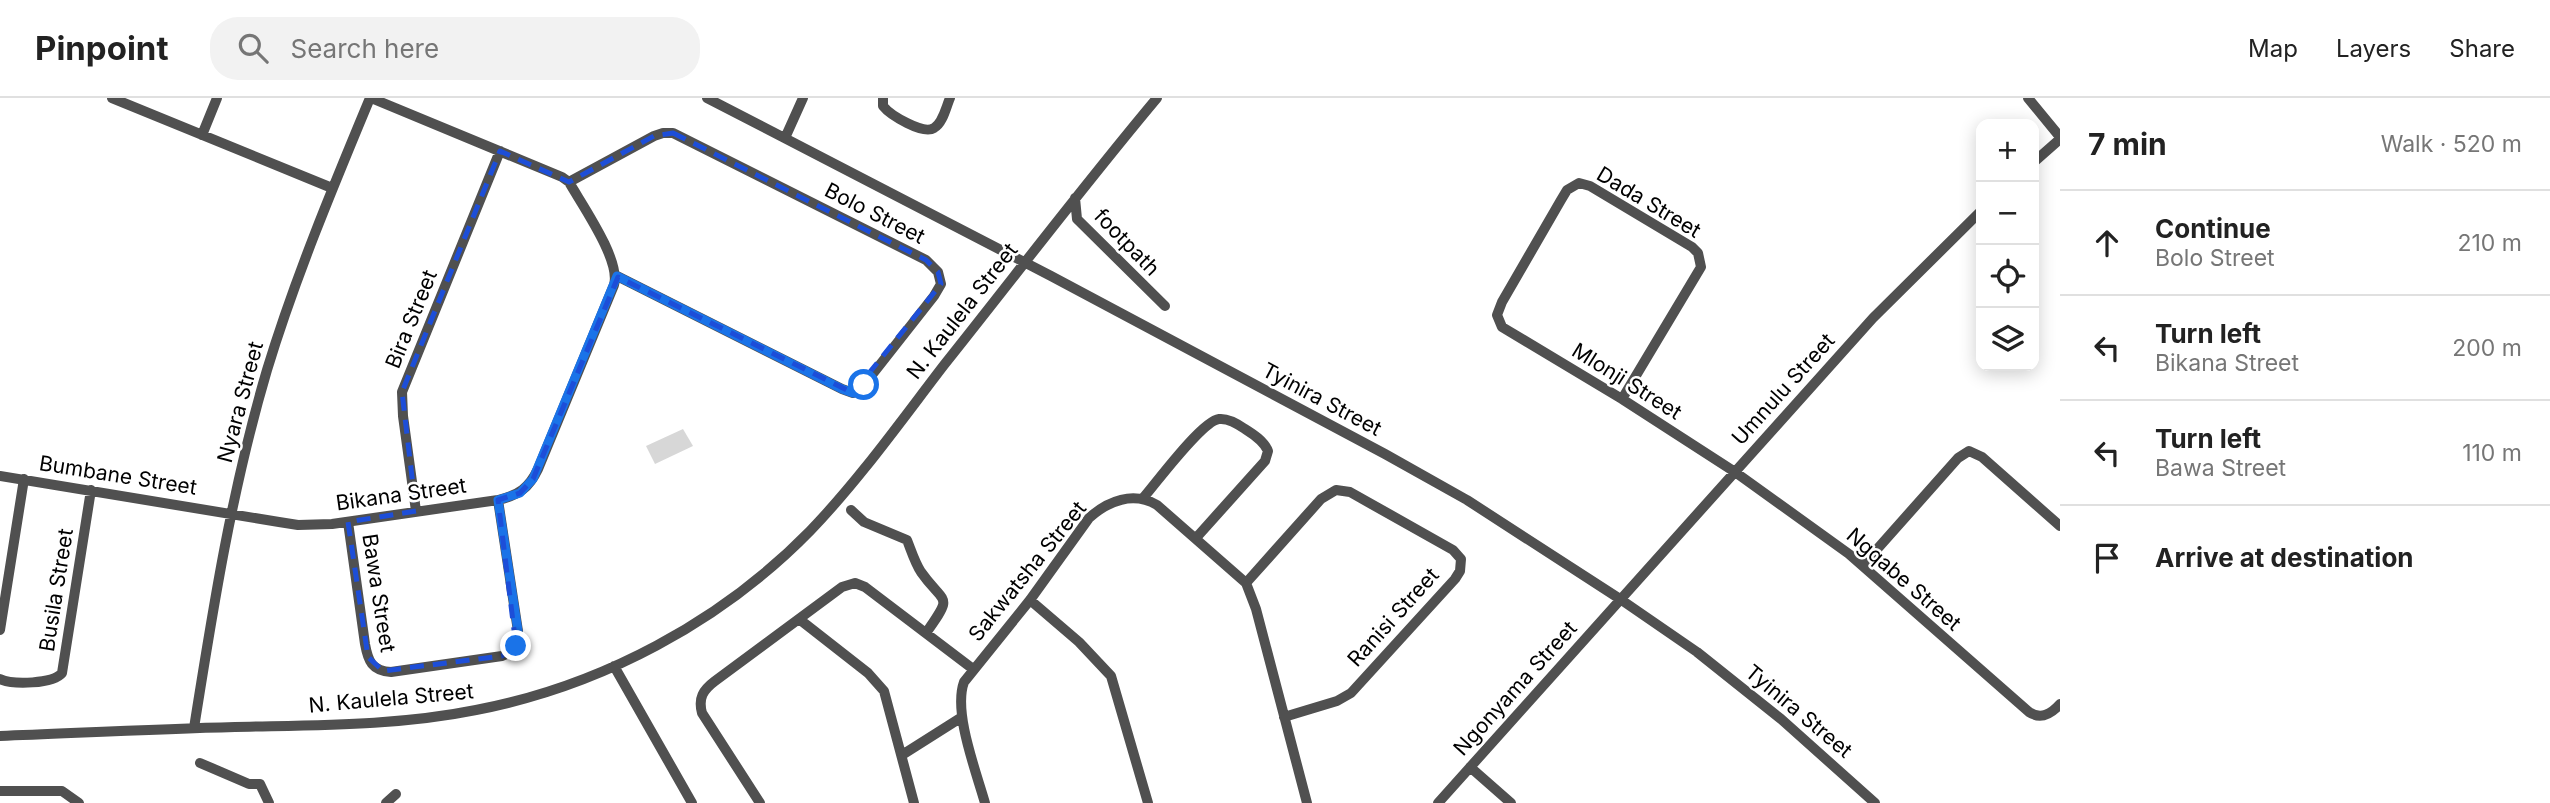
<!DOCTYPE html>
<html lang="en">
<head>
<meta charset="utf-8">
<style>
	:root { --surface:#fff; --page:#f2f2f2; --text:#222; --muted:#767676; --line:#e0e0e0 }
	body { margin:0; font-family:Inter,sans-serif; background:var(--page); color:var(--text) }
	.controls { position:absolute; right:21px; top:21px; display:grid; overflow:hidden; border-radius:14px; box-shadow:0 4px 18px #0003 }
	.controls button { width:63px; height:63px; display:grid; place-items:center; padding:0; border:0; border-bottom:2px solid var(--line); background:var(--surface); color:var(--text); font:35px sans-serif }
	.stop { position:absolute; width:21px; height:21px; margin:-16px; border:5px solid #1a73e8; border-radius:50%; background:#fff }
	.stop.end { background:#1a73e8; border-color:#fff; box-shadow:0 2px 7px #0008 }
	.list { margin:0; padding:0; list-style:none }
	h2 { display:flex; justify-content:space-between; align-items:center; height:91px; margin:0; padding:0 28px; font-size:30px }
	h2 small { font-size:23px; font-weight:400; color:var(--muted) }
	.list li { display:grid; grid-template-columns:46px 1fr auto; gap:21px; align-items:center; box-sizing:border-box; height:105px; padding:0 28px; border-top:2px solid var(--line) }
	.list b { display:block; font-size:26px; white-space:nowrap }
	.list p { margin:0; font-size:23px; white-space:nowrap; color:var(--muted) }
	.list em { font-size:23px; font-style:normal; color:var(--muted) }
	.icon { flex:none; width:38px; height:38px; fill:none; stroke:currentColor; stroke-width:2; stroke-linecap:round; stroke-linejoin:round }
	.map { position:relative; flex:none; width:2060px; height:705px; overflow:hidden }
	header { display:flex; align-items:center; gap:42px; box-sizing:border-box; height:98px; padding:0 35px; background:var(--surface); border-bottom:2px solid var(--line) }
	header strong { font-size:33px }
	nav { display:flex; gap:38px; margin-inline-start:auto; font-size:24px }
	.search { width:490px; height:63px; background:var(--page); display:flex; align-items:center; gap:18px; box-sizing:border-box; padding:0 24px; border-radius:28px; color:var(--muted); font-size:26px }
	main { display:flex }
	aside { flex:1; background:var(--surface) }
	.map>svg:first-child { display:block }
	.green { fill:#d7d7d7 }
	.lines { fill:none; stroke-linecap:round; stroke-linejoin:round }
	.minor { stroke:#505050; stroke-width:10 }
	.route { stroke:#1a73e8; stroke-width:9 }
	.marked { fill:none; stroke:#1d4ed8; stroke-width:5; stroke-dasharray:14 9; stroke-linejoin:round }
	.labels { text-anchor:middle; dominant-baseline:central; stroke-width:5; stroke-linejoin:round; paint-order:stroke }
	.street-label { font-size:21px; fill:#000; stroke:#fff }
</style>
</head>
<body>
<header>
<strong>Pinpoint</strong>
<div class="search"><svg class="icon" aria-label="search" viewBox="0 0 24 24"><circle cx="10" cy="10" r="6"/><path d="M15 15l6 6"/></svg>Search here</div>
<nav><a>Map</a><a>Layers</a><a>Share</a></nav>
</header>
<main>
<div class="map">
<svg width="2060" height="705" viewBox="0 0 2060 705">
	<rect width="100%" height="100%" fill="#fff"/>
	<path class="green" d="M683 331 693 348 655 366 646 348Z"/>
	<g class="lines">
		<path class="minor" d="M112 0 332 90
			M707 0 1051 178 1385 356 1467 402 1620 501 1697 554 1781 621 1875 705
			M883 0V8C890 17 923 37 934 30 943 25 946 9 950 0
			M2028 0 2060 39
			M202 37 217 0
			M785 40 803 0
			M2034 64 2060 41
			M569 84 654 38 663 35H673L926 162 938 174 941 186 934 198 864 287 853 295 842 291 617 178
			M1075 100 1077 121 1165 208
			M1622 301 1701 169 1698 155 1692 149 1590 88 1579 85 1567 92 1561 102 1502 204 1497 217 1502 229 1622 301 1735 374 1849 456 2029 614C2041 622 2051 616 2060 606
			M0 378 279 424 298 427 332 426 498 402C519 397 529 390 538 371L614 187C621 162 582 107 569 84L562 79 371 0
			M1144 399C1157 384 1202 323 1219 321 1228 320 1238 326 1245 331 1253 336 1264 343 1268 353L1265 363 1196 440
			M851 412 864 424 907 442C911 452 915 465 921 474 945 508 954 495 926 535
			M416 413 403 318 402 294 500 53
			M348 424 365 546C368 563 372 573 391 574L502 558C514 554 517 546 518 533L498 402
			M1863 467 1958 360 1969 353 1982 359 2060 428
			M1246 485 1321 401 1336 392 1350 394 1453 452 1461 461 1460 473 1455 481 1351 595 1337 603 1284 619
			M1030 502 1079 544 1111 578 1148 705
			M799 521 868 575 884 593 914 705
			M0 532 24 381
			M614 568 692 705
			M0 581C13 587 53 586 62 575L91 392
			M194 630C213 510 232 390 267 272 295 180 333 89 370 0
			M0 638C78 635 157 631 235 629 315 627 397 628 476 612 601 588 721 524 810 433 859 382 901 323 944 267 1015 178 1084 87 1157 0
			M902 657 962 619
			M200 665 249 686H260L269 705
			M1470 669 1511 705
			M0 693H62L79 705
			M386 705 396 696
			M760 705 702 615C698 600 703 592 715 583L842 489 855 485 865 489 973 571
			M985 705C976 673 953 614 964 584L1030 502 1089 420C1108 403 1133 393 1157 407L1246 485 1256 511 1307 705
			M1438 705 1873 220 1981 113"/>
	</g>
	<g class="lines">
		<path class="route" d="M516 548 518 533 498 402 520 395 533 381 617 178 842 291 853 295 864 287"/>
	</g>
	<path class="marked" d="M673 35 926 162 938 174 941 186 853 295 618 179 533 381 520 395 498 402 516 548 502 558 383 573 368 559 348 424 416 413 402 294 500 53 569 84 654 38Z"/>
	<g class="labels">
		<g class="street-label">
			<text transform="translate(1649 104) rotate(31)">Dada Street</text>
			<text transform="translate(875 115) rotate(27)">Bolo Street</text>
			<text transform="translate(1127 144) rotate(46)">footpath</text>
			<text transform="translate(962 213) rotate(-52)">N. Kaulela Street</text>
			<text transform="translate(411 221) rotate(-68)">Bira Street</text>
			<text transform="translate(1627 283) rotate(32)">Mlonji Street</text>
			<text transform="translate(1783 291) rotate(-48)">Umnulu Street</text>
			<text transform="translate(1322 301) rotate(28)">Tyinira Street</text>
			<text transform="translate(240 304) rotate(-75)">Nyara Street</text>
			<text transform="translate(118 377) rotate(9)">Bumbane Street</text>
			<text transform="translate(401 396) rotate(-8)">Bikana Street</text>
			<text transform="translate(1027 473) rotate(-51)">Sakwatsha Street</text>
			<text transform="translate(1904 481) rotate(41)">Ngqabe Street</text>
			<text transform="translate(56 492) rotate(-81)">Busila Street</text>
			<text transform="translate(379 495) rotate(81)">Bawa Street</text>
			<text transform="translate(1393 519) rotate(-48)">Ranisi Street</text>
			<text transform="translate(1515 590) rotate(-48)">Ngonyama Street</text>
			<text transform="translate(391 600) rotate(-5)">N. Kaulela Street</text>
			<text transform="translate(1799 613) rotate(40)">Tyinira Street</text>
		</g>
	</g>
</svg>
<div class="controls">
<button>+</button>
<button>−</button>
<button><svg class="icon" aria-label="locate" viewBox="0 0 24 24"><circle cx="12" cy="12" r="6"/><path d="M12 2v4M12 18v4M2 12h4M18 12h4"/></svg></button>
<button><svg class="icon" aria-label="layers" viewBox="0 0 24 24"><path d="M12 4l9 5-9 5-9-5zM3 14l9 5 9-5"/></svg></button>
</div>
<div class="stop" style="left:864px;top:287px"></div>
<div class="stop end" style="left:516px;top:548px"></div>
</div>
<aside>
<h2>7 min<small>Walk · 520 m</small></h2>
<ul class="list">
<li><svg class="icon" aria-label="ahead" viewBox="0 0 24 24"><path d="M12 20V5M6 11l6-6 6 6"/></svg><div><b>Continue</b><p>Bolo Street</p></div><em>210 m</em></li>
<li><svg class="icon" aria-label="left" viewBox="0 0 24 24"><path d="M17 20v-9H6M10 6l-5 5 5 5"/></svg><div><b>Turn left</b><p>Bikana Street</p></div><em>200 m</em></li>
<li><svg class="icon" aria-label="left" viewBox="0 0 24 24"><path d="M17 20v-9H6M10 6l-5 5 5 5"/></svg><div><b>Turn left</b><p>Bawa Street</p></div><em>110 m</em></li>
<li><svg class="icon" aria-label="arrive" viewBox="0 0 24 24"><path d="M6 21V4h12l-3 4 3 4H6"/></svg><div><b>Arrive at destination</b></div></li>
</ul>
</aside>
</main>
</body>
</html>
